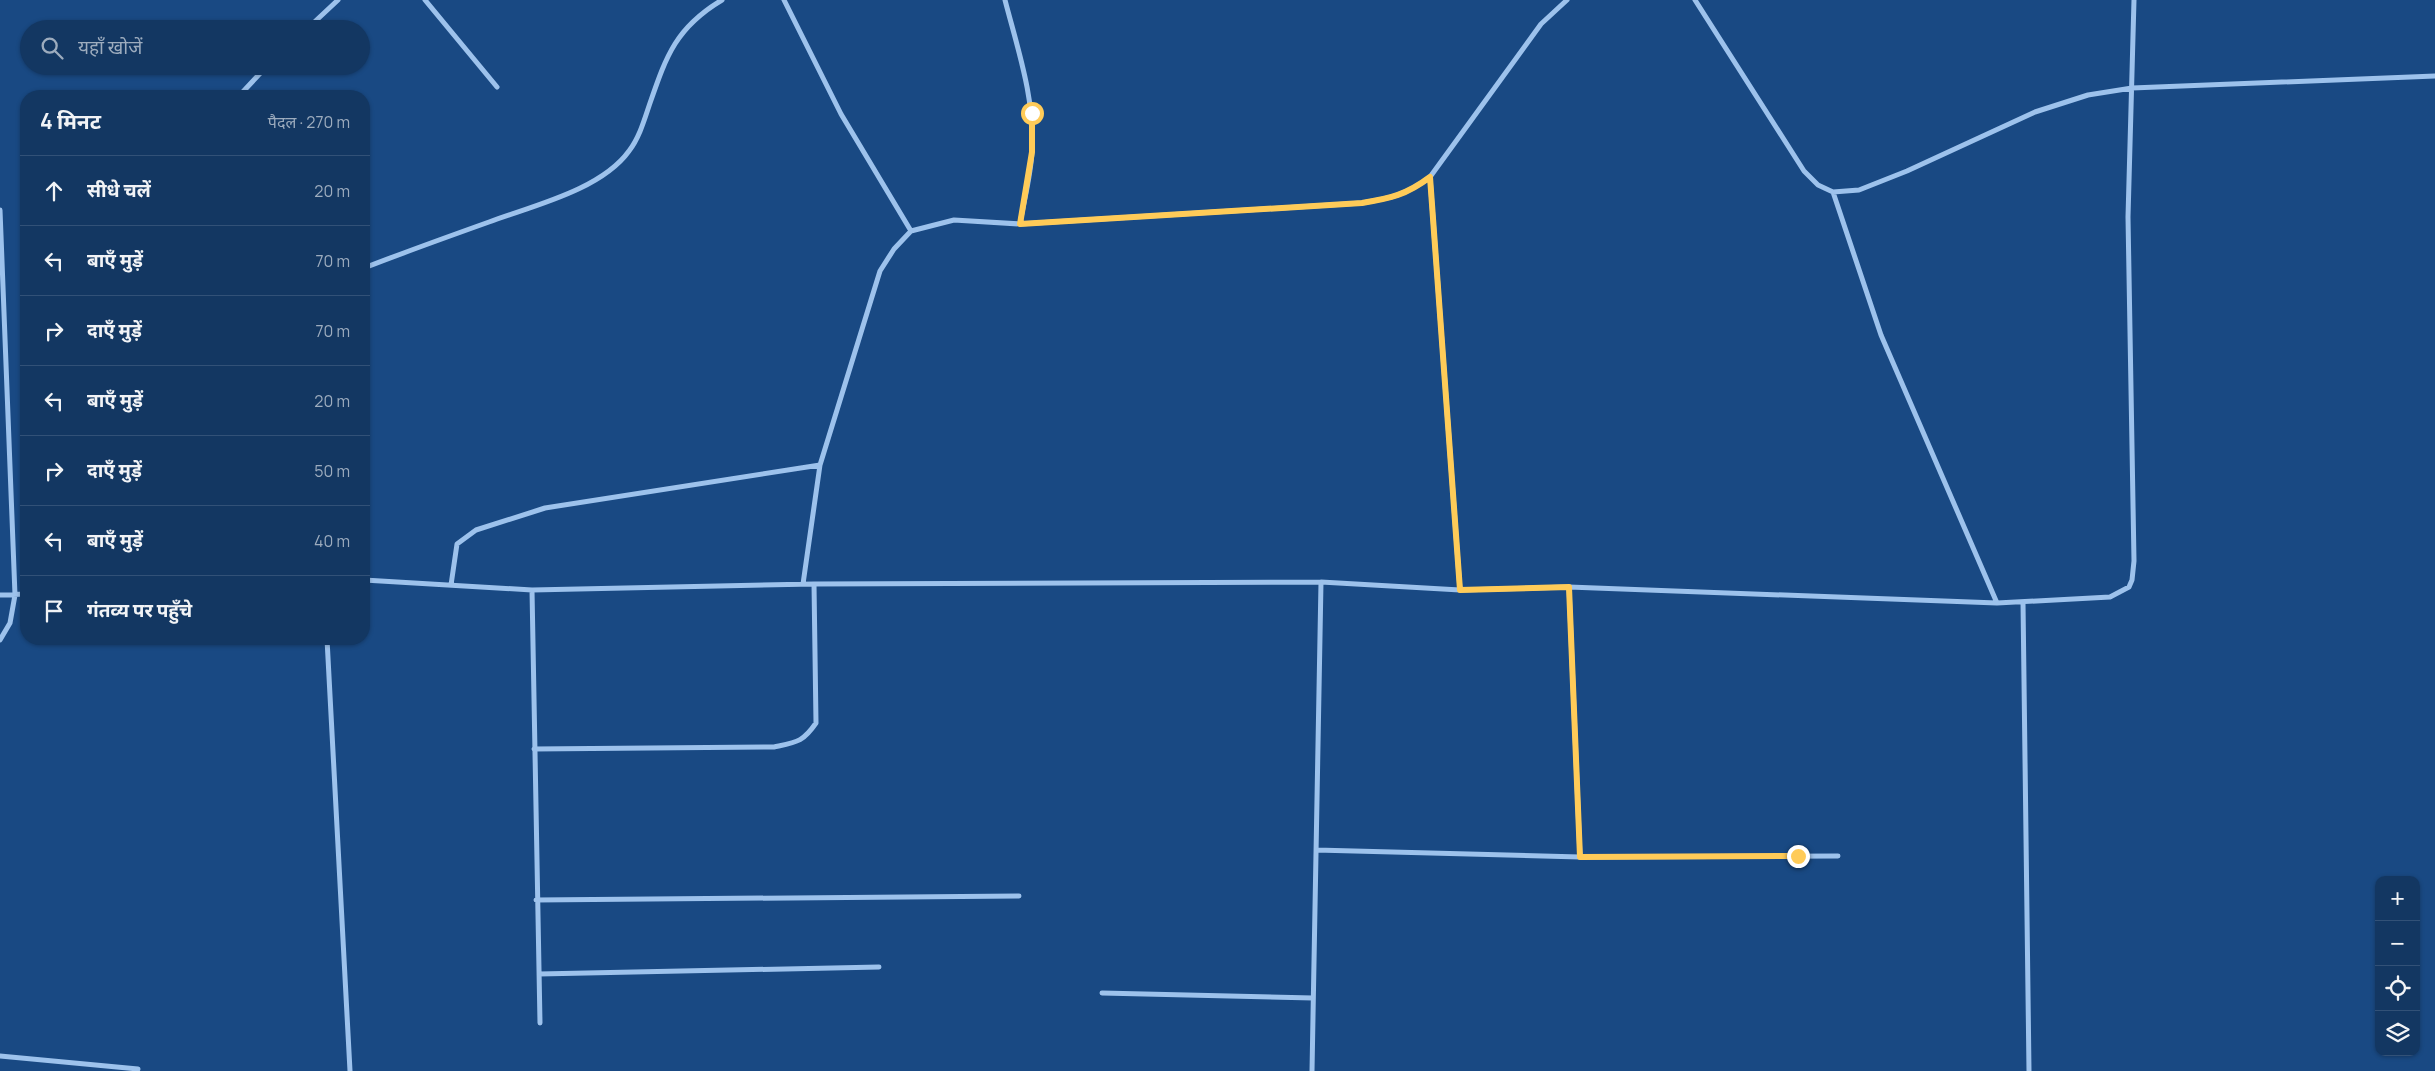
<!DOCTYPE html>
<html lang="hi">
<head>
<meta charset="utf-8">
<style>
	:root { --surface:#133762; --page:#20426b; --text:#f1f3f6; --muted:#9dacbe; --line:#325177 }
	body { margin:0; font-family:Manrope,"Noto Sans Devanagari",sans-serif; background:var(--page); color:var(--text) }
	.controls { position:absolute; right:15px; bottom:15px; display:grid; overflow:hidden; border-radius:10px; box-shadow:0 1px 4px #0004 }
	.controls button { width:45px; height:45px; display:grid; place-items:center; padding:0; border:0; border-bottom:1px solid var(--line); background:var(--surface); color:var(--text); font:25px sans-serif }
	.stop { position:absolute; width:15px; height:15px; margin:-11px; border:4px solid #ffcb58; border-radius:50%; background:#fff }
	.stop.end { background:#ffcb58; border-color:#fff; box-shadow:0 1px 5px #0008 }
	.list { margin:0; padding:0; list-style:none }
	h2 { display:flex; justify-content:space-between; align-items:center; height:65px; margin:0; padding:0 20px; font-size:21px }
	h2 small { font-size:16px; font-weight:400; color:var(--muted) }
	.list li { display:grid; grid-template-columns:32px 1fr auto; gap:15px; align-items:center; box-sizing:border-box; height:70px; padding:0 20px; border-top:1px solid var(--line) }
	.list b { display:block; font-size:19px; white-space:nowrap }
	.list em { font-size:16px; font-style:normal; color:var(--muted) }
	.icon { flex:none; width:28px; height:28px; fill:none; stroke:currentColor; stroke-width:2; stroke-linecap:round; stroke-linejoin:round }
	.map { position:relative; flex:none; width:2435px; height:1071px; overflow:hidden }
	.search { position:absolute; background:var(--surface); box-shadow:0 1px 4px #0004; left:20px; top:20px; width:350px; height:55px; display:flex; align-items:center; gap:12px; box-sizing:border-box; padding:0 18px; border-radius:28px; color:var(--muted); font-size:19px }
	.panel { position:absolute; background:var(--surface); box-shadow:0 1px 4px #0004; left:20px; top:90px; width:350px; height:555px; border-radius:20px }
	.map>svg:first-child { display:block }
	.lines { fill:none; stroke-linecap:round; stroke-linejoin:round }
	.minor { stroke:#9dc2ec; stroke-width:5 }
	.route { stroke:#ffcb58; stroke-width:6 }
</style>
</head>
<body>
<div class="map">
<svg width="2435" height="1071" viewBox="0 0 2435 1071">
	<rect width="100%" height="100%" fill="#194983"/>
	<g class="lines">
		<path class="minor" d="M425 0 497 87
			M784 0 841 114 911 231
			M1005 0C1018 50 1035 99 1032 151 1031 175 1024 200 1020 224
			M1695 0 1804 171 1818 185 1833 192 1859 190 1907 171 2035 112 2088 95 2132 88 2435 76
			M307 29 338 0
			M239 96 267 66
			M1430 177 1460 590
			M1833 192 1881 335 1997 603
			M0 210 15 595 10 623 0 640
			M364 268C405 252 447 237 489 222 532 206 601 190 629 151 639 138 644 121 649 106 666 57 675 28 722 0
			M364 580 532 590 814 584 1321 582 1460 590 1569 587 1997 603 2110 597 2129 587 2132 580 2134 561 2128 217 2134 0
			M803 584 820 465 880 271 894 249 911 231 954 220 1020 224 1362 203C1391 198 1406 195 1430 177L1541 24 1567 0
			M451 585 457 544 476 530 545 508 820 465
			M1569 587 1580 857
			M532 590 540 1023
			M0 595 26 594
			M2023 602 2029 1071
			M327 639 350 1071
			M534 749 774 747C797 742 803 742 816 723L814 584
			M1316 850 1580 857 1838 856
			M536 900 1019 896
			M539 974 879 967
			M1102 993 1313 998
			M0 1056 138 1069
			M1312 1071 1321 582"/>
	</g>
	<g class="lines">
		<path class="route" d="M1032 113V152L1020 224 1362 203C1391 198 1406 195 1430 177L1460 590 1569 587 1580 857 1798 856"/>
	</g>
</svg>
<div class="controls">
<button>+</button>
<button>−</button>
<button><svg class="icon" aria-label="locate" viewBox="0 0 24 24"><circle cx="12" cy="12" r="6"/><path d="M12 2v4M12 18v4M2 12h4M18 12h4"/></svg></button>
<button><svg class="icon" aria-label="layers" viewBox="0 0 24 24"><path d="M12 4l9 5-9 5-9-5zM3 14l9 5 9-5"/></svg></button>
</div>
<div class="stop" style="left:1032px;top:113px"></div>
<div class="stop end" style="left:1798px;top:856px"></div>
<div class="search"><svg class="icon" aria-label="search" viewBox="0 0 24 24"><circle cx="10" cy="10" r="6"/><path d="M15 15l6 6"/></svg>यहाँ खोजें</div>
<section class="panel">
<h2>4 मिनट<small>पैदल · 270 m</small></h2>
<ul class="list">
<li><svg class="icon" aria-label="ahead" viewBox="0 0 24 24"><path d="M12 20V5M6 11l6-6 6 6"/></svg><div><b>सीधे चलें</b></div><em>20 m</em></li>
<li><svg class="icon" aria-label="left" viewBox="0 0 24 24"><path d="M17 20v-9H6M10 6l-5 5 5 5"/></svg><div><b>बाएँ मुड़ें</b></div><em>70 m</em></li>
<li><svg class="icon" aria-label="right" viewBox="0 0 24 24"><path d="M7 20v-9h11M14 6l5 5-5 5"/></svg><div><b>दाएँ मुड़ें</b></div><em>70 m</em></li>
<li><svg class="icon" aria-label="left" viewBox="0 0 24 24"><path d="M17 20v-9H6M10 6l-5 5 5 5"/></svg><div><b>बाएँ मुड़ें</b></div><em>20 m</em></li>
<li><svg class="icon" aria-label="right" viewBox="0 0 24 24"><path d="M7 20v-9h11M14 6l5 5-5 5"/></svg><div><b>दाएँ मुड़ें</b></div><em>50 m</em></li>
<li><svg class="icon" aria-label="left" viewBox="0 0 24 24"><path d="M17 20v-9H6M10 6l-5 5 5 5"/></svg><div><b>बाएँ मुड़ें</b></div><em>40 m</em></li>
<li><svg class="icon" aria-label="arrive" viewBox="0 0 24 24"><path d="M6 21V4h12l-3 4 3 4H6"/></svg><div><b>गंतव्य पर पहुँचे</b></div></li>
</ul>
</section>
</div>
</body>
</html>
